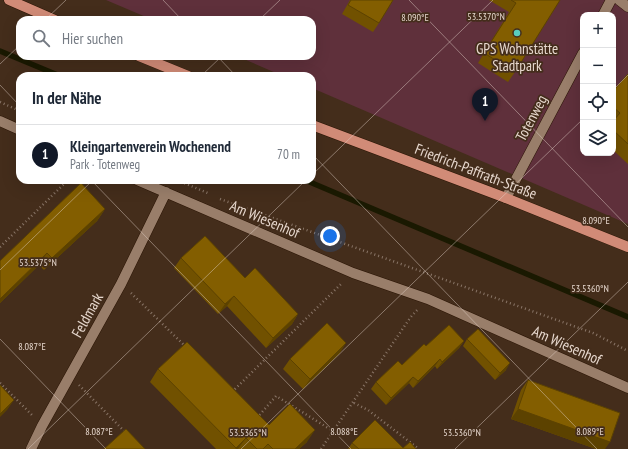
<!DOCTYPE html>
<html lang="de">
<head>
<meta charset="utf-8">
<style>
	:root { --surface:#fff; --page:#f6f6f7; --text:#1f2937; --muted:#747a83; --line:#e0e1e3; --accent:#111827 }
	body { margin:0; font-family:"PT Sans Narrow",sans-serif; background:var(--page); color:var(--text) }
	.controls { position:absolute; right:12px; top:12px; display:grid; overflow:hidden; border-radius:8px; box-shadow:0 4px 16px #0002 }
	.controls button { width:36px; height:36px; display:grid; place-items:center; padding:0; border:0; border-bottom:1px solid var(--line); background:var(--surface); color:var(--text); font:20px sans-serif }
	.you { position:absolute; left:330px; top:236px; width:14px; height:14px; margin:-10px; border:3px solid #fff; border-radius:50%; background:#1a73e8; box-shadow:0 0 0 6px #1a73e833 }
	.badge { display:grid; place-items:center; width:26px; height:26px; border-radius:50%; background:var(--accent); color:#fff; font-size:13px; font-weight:700 }
	.pin { position:absolute; translate:-50% -33px; filter:drop-shadow(0 1px 2px #0008) }
	.pin::after { content:''; position:absolute; top:21px; width:14px; height:12px; background:inherit; clip-path:polygon(0 0,100% 0,50% 100%) }
	.list { margin:0; padding:0; list-style:none }
	h2 { display:flex; justify-content:space-between; align-items:center; height:52px; margin:0; padding:0 16px; font-size:17px }
	h2 small { font-size:13px; font-weight:400; color:var(--muted) }
	.list li { display:grid; grid-template-columns:26px 1fr auto; gap:12px; align-items:center; box-sizing:border-box; height:60px; padding:0 16px; border-top:1px solid var(--line) }
	.list b { display:block; font-size:15px; white-space:nowrap }
	.list p { margin:0; font-size:13px; white-space:nowrap; color:var(--muted) }
	.list em { font-size:13px; font-style:normal; color:var(--muted) }
	.icon { flex:none; width:22px; height:22px; fill:none; stroke:currentColor; stroke-width:2; stroke-linecap:round; stroke-linejoin:round }
	.map { position:relative; flex:none; width:628px; height:449px; overflow:hidden }
	.search { position:absolute; background:var(--surface); box-shadow:0 4px 16px #0002; left:16px; top:16px; width:300px; height:44px; display:flex; align-items:center; gap:10px; box-sizing:border-box; padding:0 14px; border-radius:12px; color:var(--muted); font-size:15px }
	.panel { position:absolute; background:var(--surface); box-shadow:0 4px 16px #0002; left:16px; top:72px; width:300px; height:112px; border-radius:12px }
	.map>svg:first-child { display:block }
	.green { fill:#5f303b; fill-rule:evenodd }
	.lines { fill:none; stroke-linecap:round; stroke-linejoin:round }
	.stream { stroke:#1a1901; stroke-width:5.5 }
	.minor-casing { stroke:#2a1404; stroke-width:11 }
	.major-casing { stroke:#2a1404; stroke-width:11 }
	.path { stroke:#8a7668; stroke-width:2.5; stroke-dasharray:1 3; stroke-linecap:butt }
	.minor { stroke:#997e6a; stroke-width:10 }
	.major { stroke:#d18b77; stroke-width:10 }
	.wall { fill:#715100 }
	.shaded-wall { fill:#5c4200 }
	.building { fill:#835e00; stroke:#5c4200 }
	.ticks { fill:none; stroke:#e7d8ce; stroke-width:1; stroke-opacity:0.45 }
	.poi-dot { fill:#59cebe; stroke:#442d1b; stroke-width:1.5 }
	.labels { text-anchor:middle; dominant-baseline:central; stroke-width:3.5; stroke-linejoin:round; paint-order:stroke }
	.poi-label { font-size:15px; fill:#e7d8ce; stroke:#442d1b }
	.street-label { font-size:15px; fill:#e7d8ce; stroke:#442d1b }
	.ticks-label { font-size:10px; text-anchor:middle; fill:#e7d8ce; stroke:#442d1b; stroke-width:3.5; stroke-linejoin:round; paint-order:stroke }
</style>
</head>
<body>
<div class="map">
<svg width="628" height="449" viewBox="0 0 628 449">
	<rect width="100%" height="100%" fill="#442d1b"/>
	<path class="green" d="M106 0H628V224L312 88V76H283L237 56H312V20H153ZM583 15H613V153H583Z"/>
	<g class="lines">
		<path class="stream" d="M0 51 60 76
			M305 180 628 317"/>
		<defs>
			<path id="minor" d="M619 0 628 7
				M603 15 611 0
				M0 121 20 130
				M137 180 353 273 428 299 628 388
				M506 198 583 53
				M31 449 42 426 121 284 166 192"/>
			<path id="major" d="M9 0 55 20
				M139 56 188 76
				M312 125 506 198 628 247"/>
		</defs>
		<use href="#minor" class="minor-casing"/>
		<use href="#major" class="major-casing"/>
		<path class="path" d="M0 102 20 111
			M177 180 210 194
			M220 199 593 333 628 351
			M0 247 68 180
			M131 293 186 347
			M0 383 32 415
			M79 385 126 433
			M232 392 342 283
			M354 403 368 410 419 449
			M257 418 276 396 333 431
			M321 449 410 318 418 309"/>
		<use href="#minor" class="minor"/>
		<use href="#major" class="major"/>
	</g>
	<path class="wall" d="M350 0H393L379 23 373 32 342 14Z
		M489 0H560L515 72 508 82 478 63 509 12Z
		M628 74V164L613 150V91Z
		M105 209 97 221 44 270 39 265 0 303V261Z
		M181 258 245 278 298 314 292 324 266 348 227 306 218 314 174 268Z
		M467 339 506 370 495 380 463 346Z
		M464 341 459 348 437 369 435 366 413 388 409 383 386 405 371 389 376 382 402 365Z
		M340 353 303 389 283 369 290 359Z
		M158 369 269 425 307 442 299 449H216L150 382Z
		M528 380 605 449H596L511 419 521 390Z
		M352 443 403 448 416 449H348Z"/>
	<path class="shaded-wall" d="M105 209 97 221 44 270 52 258Z
		M47 253 39 265 0 303V299Z
		M234 296 227 306 218 314 225 304Z
		M298 314 292 324 266 348 273 338Z
		M464 341 459 348 437 369 442 362Z
		M346 343 340 353 303 389 310 379Z
		M440 359 435 366 413 388 418 381Z
		M510 363 506 370 495 380 500 373Z
		M413 377 409 383 386 405 391 398Z
		M14 400 7 410 0 417V414Z
		M518 409 610 442 605 449H596L511 419Z
		M315 430 307 442 299 449H295Z
		M246 438 238 449H235Z"/>
	<path class="building" d="M351 0H393L379 23 348 5Z
		M511 0H560L515 72 484 53 516 3Z
		M628 74V144L613 130V121L620 113 613 107V91Z
		M81 183 105 209 52 258 47 253 0 299V261Z
		M205 236 245 278 255 268 298 314 273 338 234 296 225 304 181 258Z
		M327 323 346 343 310 379 290 359Z
		M449 325 464 341 442 362 440 359 418 381 413 377 391 398 376 382 398 361 402 365 424 344 426 346Z
		M478 329 510 363 500 373 467 339Z
		M187 342 269 425 290 404 315 430 295 449H273L268 444 263 449H257L246 438 236 448 158 369Z
		M528 380 620 413 610 442 518 409Z
		M0 385 14 400 0 414Z
		M375 420 403 448 410 442 416 449H359L352 443Z
		M126 429 145 449H104Z"/>
	<path class="ticks" d="M163 0 182 20M409 0 628 227M45 20 66 0M259 20 280 0M217 56 236 76M0 64 20 45M201 76 222 56M0 85 20 106M613 90 628 75M312 154 597 449M312 175 493 0M91 180 351 449M0 270 93 180M0 339 106 449M28 449 306 180M241 449 583 119M455 449 628 282"/>
	<circle class="poi-dot" cx="517" cy="33" r="4"/>
	<g class="labels">
		<g class="poi-label">
			<text x="517" y="48">GPS Wohnstätte<tspan x="517" dy="17">Stadtpark</tspan></text>
		</g>
		<g class="street-label">
			<text transform="translate(531 118) rotate(-62)">Totenweg</text>
			<text transform="translate(476 171) rotate(21)">Friedrich-Paffrath-Straße</text>
			<text transform="translate(265 219) rotate(23)">Am Wiesenhof</text>
			<text transform="translate(87 315) rotate(-61)">Feldmark</text>
			<text transform="translate(567 345) rotate(24)">Am Wiesenhof</text>
		</g>
	</g>
	<g class="ticks-label">
		<text x="486" y="20">53.5370°N</text>
		<text x="415" y="21">8.090°E</text>
		<text x="596" y="224">8.090°E</text>
		<text x="38" y="266">53.5375°N</text>
		<text x="590" y="292">53.5360°N</text>
		<text x="32" y="350">8.087°E</text>
		<text x="99" y="435">8.087°E</text>
		<text x="344" y="435">8.088°E</text>
		<text x="590" y="435">8.089°E</text>
		<text x="248" y="436">53.5365°N</text>
		<text x="462" y="436">53.5360°N</text>
	</g>
</svg>
<div class="controls">
<button>+</button>
<button>−</button>
<button><svg class="icon" aria-label="locate" viewBox="0 0 24 24"><circle cx="12" cy="12" r="6"/><path d="M12 2v4M12 18v4M2 12h4M18 12h4"/></svg></button>
<button><svg class="icon" aria-label="layers" viewBox="0 0 24 24"><path d="M12 4l9 5-9 5-9-5zM3 14l9 5 9-5"/></svg></button>
</div>
<div class="you"></div>
<div class="pin badge" style="left:485px;top:121px">1</div>
<div class="search"><svg class="icon" aria-label="search" viewBox="0 0 24 24"><circle cx="10" cy="10" r="6"/><path d="M15 15l6 6"/></svg>Hier suchen</div>
<section class="panel">
<h2>In der Nähe<small></small></h2>
<ul class="list">
<li><span class="badge">1</span><div><b>Kleingartenverein Wochenend</b><p>Park · Totenweg</p></div><em>70 m</em></li>
</ul>
</section>
</div>
</body>
</html>
